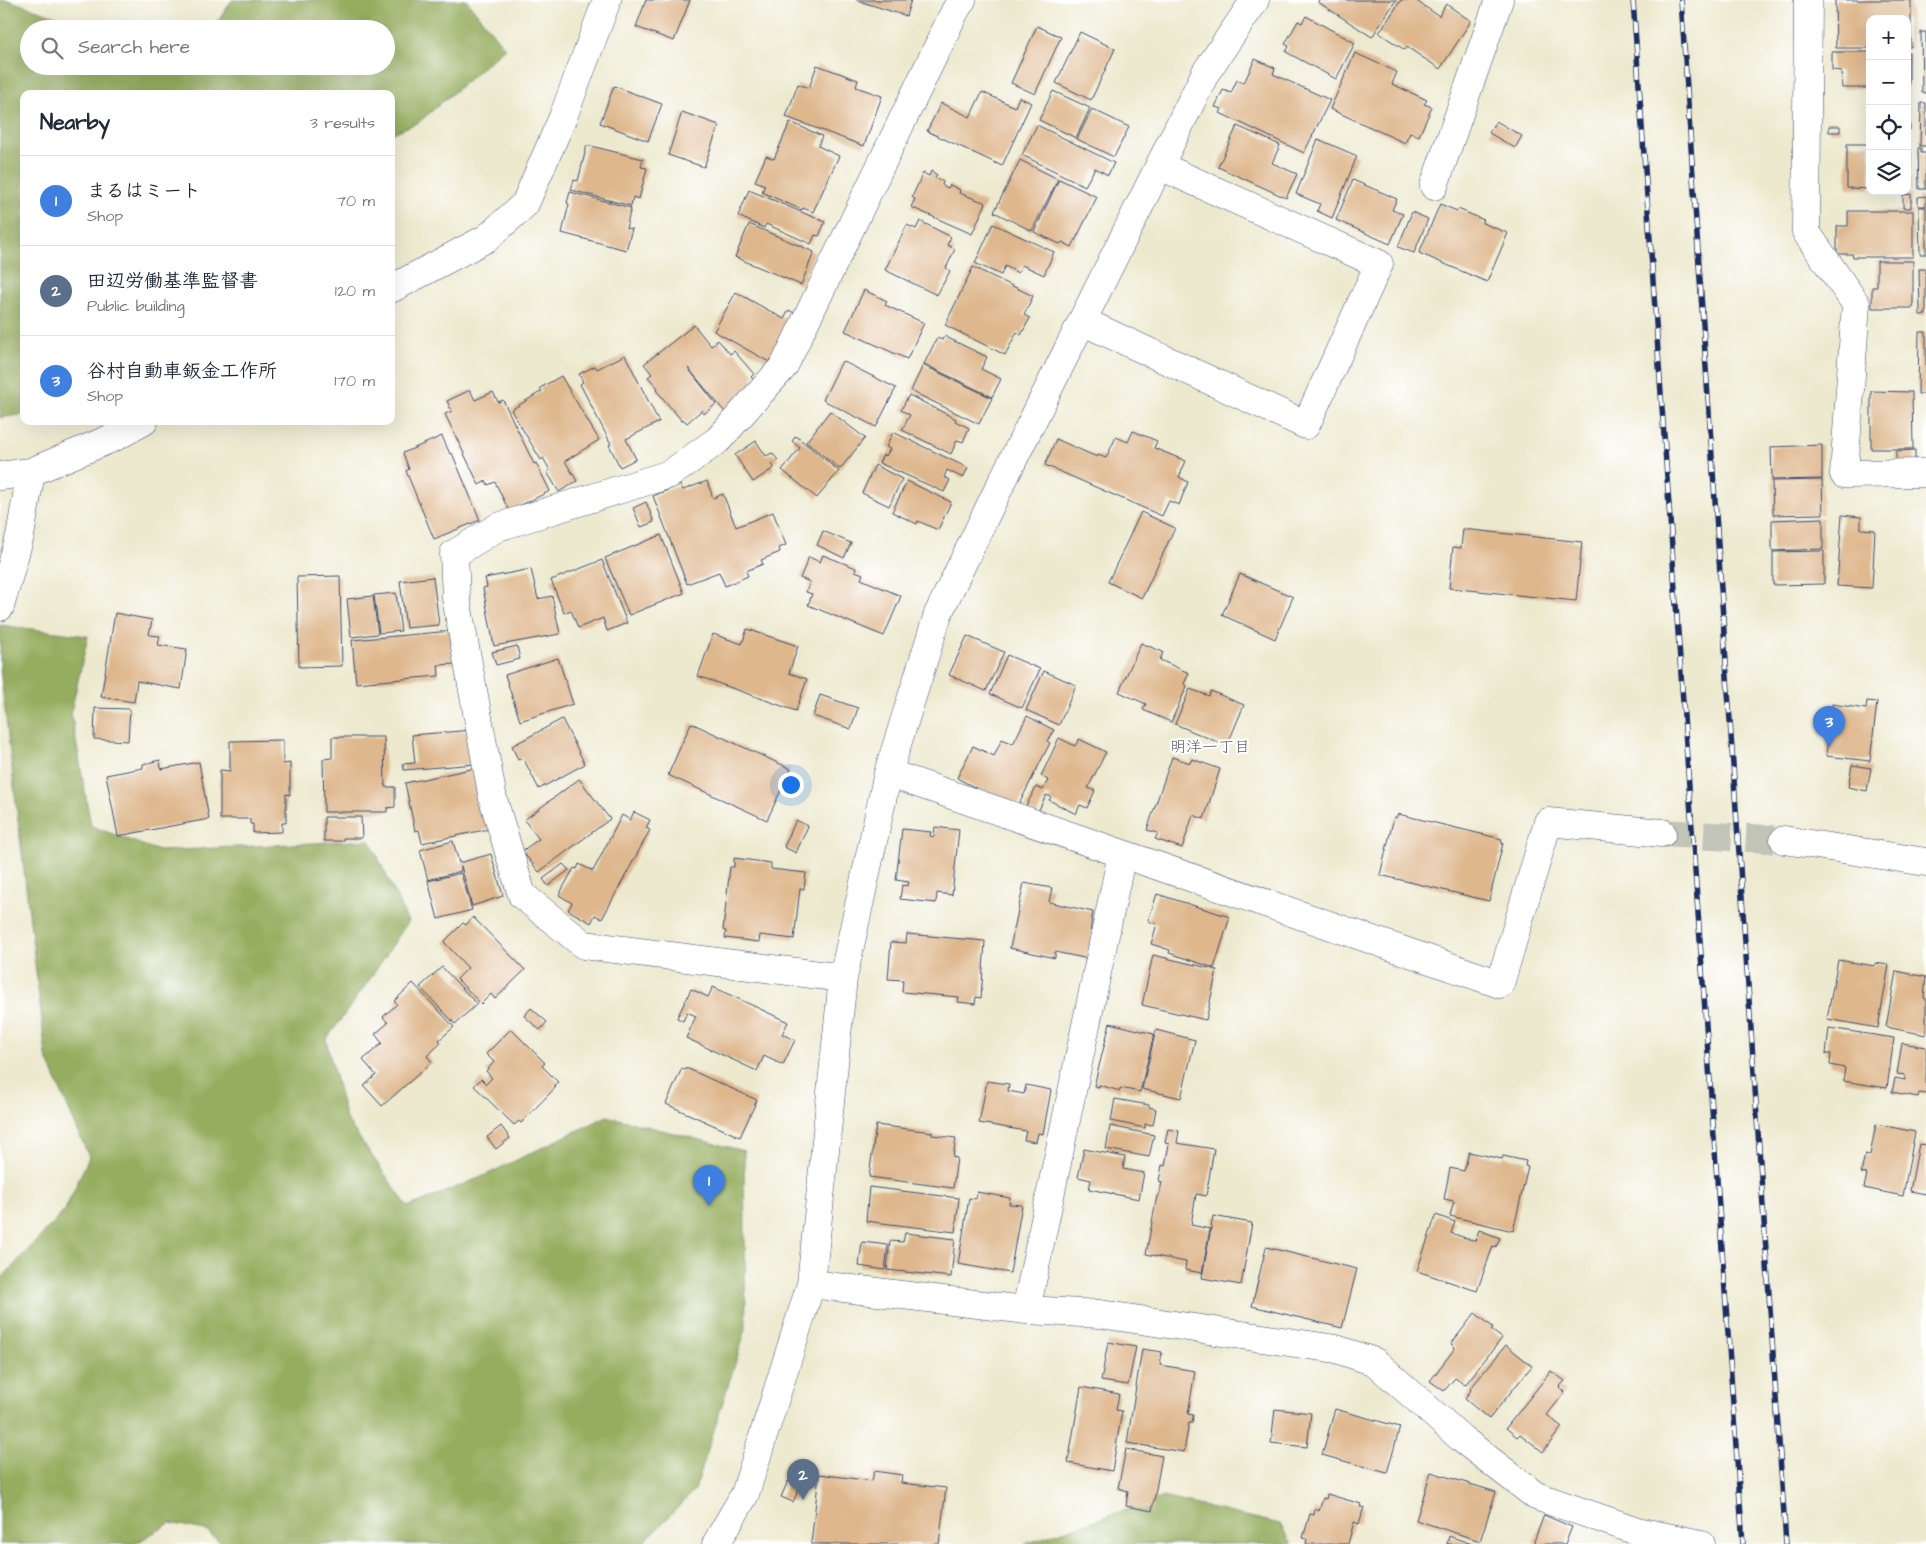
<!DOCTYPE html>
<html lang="en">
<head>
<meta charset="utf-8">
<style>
	:root { --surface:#fff; --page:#f2f2f3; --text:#1f2937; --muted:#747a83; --line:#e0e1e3; --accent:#2563eb }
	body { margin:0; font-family:"Architects Daughter","Klee One",sans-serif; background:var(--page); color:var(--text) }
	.controls { position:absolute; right:15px; top:15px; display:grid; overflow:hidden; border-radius:10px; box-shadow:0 5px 20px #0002 }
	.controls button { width:45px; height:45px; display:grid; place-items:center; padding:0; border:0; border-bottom:1px solid var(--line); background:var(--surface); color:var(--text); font:25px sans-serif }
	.you { position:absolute; left:790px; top:784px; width:18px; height:18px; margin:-12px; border:4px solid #fff; border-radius:50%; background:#1a73e8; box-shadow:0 0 0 8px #1a73e833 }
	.badge { display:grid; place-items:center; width:32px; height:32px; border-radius:50%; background:var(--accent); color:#fff; font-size:16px; font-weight:700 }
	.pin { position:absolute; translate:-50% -41px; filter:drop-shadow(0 1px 2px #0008) }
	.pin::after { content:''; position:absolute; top:26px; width:18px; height:15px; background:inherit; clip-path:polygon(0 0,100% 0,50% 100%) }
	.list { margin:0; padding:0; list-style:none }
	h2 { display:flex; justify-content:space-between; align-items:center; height:65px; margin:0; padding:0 20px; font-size:21px }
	h2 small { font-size:16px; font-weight:400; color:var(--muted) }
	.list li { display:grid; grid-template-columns:32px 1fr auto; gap:15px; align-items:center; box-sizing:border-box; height:90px; padding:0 20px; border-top:1px solid var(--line) }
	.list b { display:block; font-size:19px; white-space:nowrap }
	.list p { margin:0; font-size:16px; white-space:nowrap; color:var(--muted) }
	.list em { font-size:16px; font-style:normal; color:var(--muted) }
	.icon { flex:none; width:28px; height:28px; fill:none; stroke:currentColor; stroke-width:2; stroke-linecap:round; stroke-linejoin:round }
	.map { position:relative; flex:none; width:1926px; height:1544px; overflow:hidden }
	.search { position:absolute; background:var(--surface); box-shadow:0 5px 20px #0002; left:20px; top:20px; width:375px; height:55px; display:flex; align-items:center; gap:12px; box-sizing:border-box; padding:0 18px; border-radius:28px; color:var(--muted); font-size:19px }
	.panel { position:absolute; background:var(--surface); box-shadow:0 5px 20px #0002; left:20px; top:90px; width:375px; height:335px; border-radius:10px }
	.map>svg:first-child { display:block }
	.forest { fill:#95ad5f; stroke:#586e5e }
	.building { fill:#deb78d }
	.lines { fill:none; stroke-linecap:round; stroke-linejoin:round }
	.minor-tunnel { stroke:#c3c4b8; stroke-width:28; stroke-dasharray:28 14; stroke-linecap:butt }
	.minor-casing { stroke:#3a4b6f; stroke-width:29 }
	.minor { stroke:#fff; stroke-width:28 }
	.rail-casing { stroke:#1b2f5e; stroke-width:5.5 }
	.rail { stroke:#fff; stroke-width:4; stroke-dasharray:11; stroke-linecap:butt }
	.labels { text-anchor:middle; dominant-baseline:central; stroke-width:4.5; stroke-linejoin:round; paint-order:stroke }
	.neighbourhood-label { font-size:16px; fill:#5f5f6e; stroke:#fff }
</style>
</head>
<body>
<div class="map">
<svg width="1926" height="1544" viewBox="0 0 1926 1544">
	<rect width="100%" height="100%" fill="#fff"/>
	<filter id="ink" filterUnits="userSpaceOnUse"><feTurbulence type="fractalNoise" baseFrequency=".02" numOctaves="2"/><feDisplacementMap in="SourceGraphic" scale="10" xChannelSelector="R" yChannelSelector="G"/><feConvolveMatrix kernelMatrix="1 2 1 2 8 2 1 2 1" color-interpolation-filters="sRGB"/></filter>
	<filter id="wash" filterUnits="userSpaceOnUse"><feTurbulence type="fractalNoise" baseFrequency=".0096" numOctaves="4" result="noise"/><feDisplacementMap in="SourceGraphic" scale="20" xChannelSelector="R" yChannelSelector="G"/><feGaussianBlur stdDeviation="1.12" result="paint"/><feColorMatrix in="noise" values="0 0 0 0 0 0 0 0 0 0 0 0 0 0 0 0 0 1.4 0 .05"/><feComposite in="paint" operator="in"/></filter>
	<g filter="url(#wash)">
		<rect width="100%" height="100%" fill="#ede9cf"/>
		<path class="forest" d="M0 0H7L96 29H29V66H386V29H213L232 0H466L505 48 419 122 391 134V94H24V414L0 418Z
			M0 625 88 636 71 712 91 826 159 851 370 840 408 922 368 982 326 1040 346 1119 408 1207 486 1175 607 1116 744 1151 746 1329 695 1490 642 1544H223L205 1530 170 1523 135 1544H0V1280L65 1210 89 1157 46 1056 0 668Z
			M1163 1497 1280 1524 1292 1544H1025Z"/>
		<g id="blocks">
			<path class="building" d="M646 0H690L674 41 636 27Z
				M856 0H911L906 16Z
				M1319 0H1396L1372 37 1318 2Z
				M1401 0H1415L1439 16 1446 4 1471 21 1440 69 1407 47 1405 50 1379 33Z
				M1835 0H1911V47H1907V19H1870V48H1836Z
				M1306 16 1355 43 1336 79 1286 52 1289 46 1285 44 1298 21 1302 23Z
				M1037 26 1061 37 1035 94 1011 83Z
				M1080 32 1115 49 1091 100 1056 83Z
				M1921 32H1926V93H1922Z
				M1832 52H1870V88H1842L1841 71 1832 70Z
				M1907 52H1909V88H1907Z
				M1355 53 1397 72 1392 84 1427 100 1424 104 1432 107 1419 136 1410 133 1405 143 1330 109Z
				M1255 59 1275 68 1273 74 1330 100 1304 153 1220 113 1222 109 1215 107 1223 90 1231 93 1237 80 1244 83Z
				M817 65 858 80 856 87 882 96 864 146 786 117 798 84 809 88Z
				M614 86 662 104 648 141 600 123Z
				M1907 89H1909L1910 130H1907Z
				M1053 91 1090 108 1076 138 1039 120Z
				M982 92 1015 107 1019 97 1031 103 1002 166 927 131 941 103 970 117Z
				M1921 103H1926V146H1920Z
				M1092 109 1129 127 1114 157 1077 139Z
				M682 112 719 125 704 167 668 155Z
				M1496 121 1522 136 1515 148 1489 133Z
				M790 122 822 136 818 146 839 156 813 212 803 208 802 210 762 192 765 185 755 181 766 156 774 159Z
				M1037 125 1114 163 1108 175 1095 168 1085 186 1022 155Z
				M1237 126 1280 145 1272 163 1297 174 1286 198 1218 167Z
				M1829 126H1840V132H1829Z
				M1318 139 1357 156 1332 218 1317 211 1320 204 1296 194Z
				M1847 144H1870V189L1847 188Z
				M587 145 643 159 641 167 647 168 639 199 633 197 631 206 571 190 574 180 578 181Z
				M1918 148H1921V153H1926V189H1919Z
				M1907 149H1911V189H1907Z
				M1020 160 1058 179 1032 231 994 212Z
				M931 171 937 175 935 178 943 181 942 185 948 188 950 185 960 190 959 193 986 203 972 234 911 207 915 199 912 197 923 173 929 176Z
				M1059 179 1097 197 1072 247 1062 242 1060 244 1034 232Z
				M1353 180 1397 199 1392 210 1403 214 1390 244 1336 220Z
				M749 190 825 222 819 236 815 235 811 244 766 224 764 228 738 216Z
				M570 192 631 208 626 228 632 229 626 250 562 233 569 204 567 203Z
				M1911 194V208H1903V195Z
				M1926 196V206H1918V197Z
				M1440 204 1457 211 1458 209 1484 220 1482 223 1508 233 1487 282 1419 253Z
				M1919 207H1926V254H1920Z
				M1848 211H1913V257H1853L1852 254H1837V226H1848Z
				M1412 212 1428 219 1414 253 1398 247Z
				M920 221 951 237 947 245 955 249 946 268 950 271 937 295 885 270 907 225 916 229Z
				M749 224 814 252 801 285 735 257Z
				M993 224 1054 252 1044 275 1022 265 1018 273 1005 266 1001 275 975 263Z
				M1877 261H1913V308H1872V287H1877Z
				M973 267 1033 296 1024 315 1030 318 1021 335 1017 332 1005 355 945 325Z
				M1919 269H1926V315H1920Z
				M864 290 887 301 885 305 924 323 907 359 845 331Z
				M736 292 784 319 789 310 797 315 771 363 714 331Z
				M694 325 711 346 718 340 730 354 734 351 754 374 751 377 758 384 730 418 688 368 716 404 704 414 702 410 687 423 683 419 682 421 656 390 658 388 648 377 652 374 644 364Z
				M1919 332H1926V394H1918Z
				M944 336 987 357 981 369 1001 379 992 397 924 364 937 338 942 340Z
				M625 355 659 422 626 439 636 459 620 467 609 445 611 444 580 384 583 382 579 374 595 366 597 369Z
				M842 361 896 388 876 427 823 400Z
				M923 365 992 398 979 424 911 391Z
				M561 376 599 440 565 461 577 481 559 492 547 472 550 470 543 458 541 460 511 410 542 391 540 388Z
				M470 390 475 400 493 392 498 402 503 400 534 464 536 463 550 491 509 511 495 482 488 485 486 481 479 485 445 414 452 411 447 401Z
				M1871 391 1912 392 1913 449H1871Z
				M909 395 956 419 955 421 969 428 963 442 957 440 951 454 902 430 910 415 901 410Z
				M830 411 865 438 840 469 806 442Z
				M1133 431 1157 441 1154 448 1186 461 1179 477 1188 482 1179 505 1169 501 1162 516 1045 465 1056 439 1097 457 1098 455 1106 458 1116 437 1128 442Z
				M893 432 968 468 963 478 947 470 944 477 950 480 944 492 879 463 883 455 886 456 890 449 886 447Z
				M442 436 450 454 452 453 480 520 434 539 406 471 409 469 403 453Z
				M796 436 839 471 817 498 782 470 800 448 792 441Z
				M756 441 766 456 772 453 778 460 772 464 774 468 753 482 735 455Z
				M1822 445V479L1772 480 1771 447Z
				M1915 450V462H1896V451Z
				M875 465 902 479 889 506 862 493Z
				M1822 480 1823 514 1773 515 1772 481Z
				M707 481 713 498 723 494 736 527 773 512 786 545 779 548 780 552 761 560 763 564 746 571 748 576 725 586 719 572 687 584 653 496 680 485 683 490Z
				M907 481 951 502 938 530 918 521 917 524 892 512Z
				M646 502 654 522 641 527 633 508Z
				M1141 512 1175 528 1142 598 1108 582Z
				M1842 515 1861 517V529L1875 530 1872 588 1837 586Z
				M1823 518V549L1772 551V520Z
				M1463 529 1582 542 1576 601 1449 588 1453 547 1461 548Z
				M823 531 851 543 844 558 817 545Z
				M661 535 684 593 629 615 605 558Z
				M1824 551V584L1773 585V552Z
				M823 555 856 568 855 571 863 574 861 579 901 596 884 636 808 605 812 594 806 592 810 582 800 578 809 557 820 562Z
				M602 560 627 623 607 631 603 618 578 628 571 610 564 613 551 580Z
				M531 569 538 599 552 596 560 634 494 646 483 588 487 587 485 578Z
				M1240 574 1293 597 1275 639 1222 615Z
				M340 576 342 666 299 667 297 577Z
				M433 577 439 625 406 628 400 581Z
				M396 593 401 631 379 633 374 595Z
				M373 596 378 634 351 637 347 599Z
				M115 613 152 620 149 635 160 636 158 645 187 649 181 689 137 681 134 702 101 697Z
				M747 629 798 646 789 673 807 679 796 711 698 676 713 634 742 644Z
				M451 631 455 664 438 665 439 676 356 683 352 640Z
				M967 636 1004 652 986 691 949 675Z
				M1141 643 1163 652 1160 660 1189 673 1184 684 1187 686 1171 722 1143 710 1146 704 1119 692Z
				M517 646 520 659 496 665 492 652Z
				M1007 655 1040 669 1022 708 990 694Z
				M558 658 573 704 520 721 505 675Z
				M1044 671 1076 685 1059 725 1026 710Z
				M1190 689 1209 696 1211 691 1244 705 1227 746 1175 724Z
				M820 695 858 708 851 729 813 716Z
				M1867 701 1877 702 1870 761 1826 756 1832 704 1866 709Z
				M95 708 130 709 128 741 94 739Z
				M1027 716 1054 730 1047 741 1050 743 1018 806 1002 798 1000 801 957 778 973 746 994 756 1002 739 1013 744Z
				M562 719 585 764 539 789 523 758 518 760 512 746Z
				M691 723 791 769 767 820 668 775Z
				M473 730 476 764 404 770 403 764 415 763 412 735Z
				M332 737H384L385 787H395V807L387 808V812H324L323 759 332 758Z
				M1059 738 1075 746 1079 739 1106 752 1088 788 1095 791 1087 808 1080 805 1076 814 1049 800 1051 797 1046 795 1037 814 1025 808 1036 787 1043 790 1048 780 1041 776Z
				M283 740V764L290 763V795L286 794V823H282V832L253 833V824H250V819H220V770L230 771V741Z
				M1172 757 1190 763 1192 759 1220 769 1204 819 1193 815 1182 848 1155 839 1158 833 1147 830Z
				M160 760 161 769 199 762 209 819 118 836 106 775 143 768V764Z
				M1852 765 1871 768 1867 791 1848 787Z
				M476 768 489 829 422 843 419 830 415 831 405 783Z
				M579 779 610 819 539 872 522 851 539 839 524 820Z
				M634 812 650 820 646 828 650 830 602 919 595 915 591 923 568 910 572 903 559 895 574 868 577 869 579 864 593 871 622 815 630 820Z
				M1398 814 1502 839 1501 842 1503 843 1489 901 1380 875 1394 817 1396 818Z
				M324 817H361L362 838H343V841H324Z
				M796 820 808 826 796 853 784 847Z
				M935 827 959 830 952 895 937 893 936 903 900 899 902 885 908 886 909 882 896 880 902 829 931 832 930 836 934 837Z
				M453 841 459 863 491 854 503 896 472 906 461 866V871L428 880 420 850Z
				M734 858 771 863V869L806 873 804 889H800L794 939 760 935 759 942 725 938 726 931 723 930 730 867H734Z
				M563 864 569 870 548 886 543 879Z
				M461 873 472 910 438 919 428 881Z
				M1024 883 1052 888 1049 902 1093 912 1090 931 1095 932 1089 959 1055 952V958L1010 948Z
				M1157 894 1230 917 1214 968 1169 953 1170 950 1151 944 1157 924 1148 921Z
				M473 917 525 970 495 999 491 994 481 1004 457 979 468 968 444 942 463 923 466 925Z
				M907 934 985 941 981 998 976 997 975 1004 958 1002 959 997 902 992 903 980 888 979 891 942 906 943Z
				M1153 955 1217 970 1206 1020 1142 1005Z
				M1838 960 1875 966V963L1889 965 1878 1028 1827 1019Z
				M442 967 477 1004 455 1024 420 987Z
				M1896 971 1926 977 1924 998 1926 999V1035L1886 1027Z
				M413 983 454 1027 439 1040 441 1043 427 1056 432 1062 382 1106 364 1086 376 1075 363 1060 382 1043 375 1034 388 1023 383 1017 397 1004 394 1001Z
				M713 987 788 1022 782 1034 795 1040 783 1065 764 1056 757 1071 686 1038 696 1016 687 1012 683 1021 677 1018 691 989 708 997Z
				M531 1008 547 1022 540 1030 524 1016Z
				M1110 1023 1154 1034 1140 1092 1120 1088V1091L1099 1085V1087L1094 1086Z
				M1829 1028 1894 1038 1887 1088 1843 1081 1845 1068 1830 1065 1831 1054H1826Z
				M511 1029 545 1063 542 1066 558 1082 554 1085 556 1087 521 1123 519 1121 514 1125 474 1086 481 1079 486 1084 492 1078 486 1071 494 1062 486 1054Z
				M1156 1030 1195 1040 1181 1098 1142 1089Z
				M1902 1043 1926 1047V1094L1919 1093 1918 1097 1892 1092 1895 1078 1905 1080V1075L1897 1074Z
				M682 1068 685 1070 686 1068 757 1100 740 1137 666 1104Z
				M987 1081 1009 1084 1008 1091 1024 1094 1026 1085 1051 1090 1043 1134 1038 1133 1036 1142 1024 1140 1026 1131 979 1123Z
				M1115 1099 1149 1105V1107L1156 1109 1153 1125 1145 1124V1128L1111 1121Z
				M1876 1124 1915 1132 1903 1196 1864 1188 1867 1174 1861 1173 1865 1154 1870 1155Z
				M876 1125 932 1132V1135L956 1138 953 1157 957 1158 953 1188 869 1177Z
				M501 1126 510 1138 496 1149 487 1137Z
				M1110 1126 1154 1135 1149 1157 1106 1149Z
				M1168 1129 1179 1131 1177 1143 1214 1149 1206 1196 1196 1194 1191 1225 1210 1229 1202 1273 1185 1270 1186 1262 1146 1254 1157 1196H1159L1162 1182 1159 1181 1162 1165 1165 1166 1169 1144 1165 1143Z
				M1919 1144 1926 1145V1194L1910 1191Z
				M1084 1149 1125 1157 1123 1169 1144 1173 1139 1199 1089 1189 1091 1180 1078 1177Z
				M1469 1152 1502 1159 1503 1156 1526 1161 1525 1166 1528 1167 1513 1231 1450 1216 1454 1201 1444 1199 1450 1168 1464 1171Z
				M869 1187 959 1198 955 1232 866 1221Z
				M977 1192 1010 1198 1009 1204 1022 1205 1010 1273 958 1264 969 1198 976 1199Z
				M1436 1215 1455 1222 1451 1233 1475 1241 1479 1230 1500 1238 1496 1247 1493 1246 1477 1291 1417 1271Z
				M1213 1216 1252 1223 1241 1285 1202 1278Z
				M905 1233 955 1239 951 1277 887 1270 890 1241 903 1242Z
				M862 1242 888 1245 885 1270 859 1266Z
				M1266 1247 1357 1269 1342 1328 1252 1306Z
				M1475 1313 1493 1327 1491 1330 1502 1338 1465 1385 1455 1378 1444 1391 1430 1381 1455 1348 1451 1344Z
				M1108 1342 1136 1347 1128 1385 1101 1381Z
				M1506 1345 1532 1366 1489 1419 1465 1399 1471 1390 1470 1389Z
				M1142 1349 1162 1352 1160 1365 1195 1371 1188 1414 1193 1415 1192 1423H1189L1184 1452 1127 1443Z
				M1551 1371 1565 1381 1559 1387 1565 1392 1547 1415 1562 1427 1543 1452 1520 1434 1517 1437 1506 1428Z
				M1081 1387 1119 1394 1116 1410 1122 1411 1112 1471 1068 1463Z
				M1275 1409 1311 1413 1307 1447 1271 1443Z
				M1335 1409 1400 1427 1387 1473 1322 1455Z
				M1126 1449 1162 1456 1152 1511 1126 1506 1128 1491 1118 1488Z
				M874 1471 902 1475 901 1483 946 1488 939 1544H811L819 1474 872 1481Z
				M1431 1472 1496 1492 1480 1541 1416 1520Z
				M788 1481 800 1486 793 1502 781 1497Z
				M1327 1494 1361 1504 1360 1507H1364L1359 1524 1354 1522 1348 1544H1306L1307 1539 1303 1538 1310 1514 1314 1515 1315 1509 1319 1511 1323 1498 1326 1499Z
				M1544 1515 1572 1527 1565 1544H1533Z
				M1449 1536 1472 1544H1447Z"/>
		</g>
	</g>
	<g filter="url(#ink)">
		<use href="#blocks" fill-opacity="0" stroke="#3a4b6f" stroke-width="1"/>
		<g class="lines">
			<path class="minor-tunnel" d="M1662 833 1784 840"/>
			<defs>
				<path id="minor" d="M1808 0 1806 232 1856 304 1844 474 1926 473
					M1434 186 1499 0
					M391 289 487 238 525 204 563 117 607 0
					M1082 321 1306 425 1379 264 1160 166
					M0 476 31 472 117 436 144 421
					M0 607 20 536 31 472
					M888 773 1500 984 1548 822 1662 833
					M1784 840 1926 862
					M843 978 584 945 522 895 493 799 456 598 454 554 498 527 670 474 718 440 784 366 955 11 962 0
					M811 1284 1026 1310 1100 1314 1336 1349 1375 1362 1462 1439 1536 1496 1637 1531 1701 1544
					M1026 1310 1122 854
					M716 1544 745 1494 811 1284 843 978 888 773 938 614 993 500 1206 72 1255 0"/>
			</defs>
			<use href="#minor" class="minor-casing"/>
			<use href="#minor" class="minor"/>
			<defs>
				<path id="rail" d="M1633 0 1743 1544
					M1681 0 1786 1544"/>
			</defs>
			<use href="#rail" class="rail-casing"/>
			<use href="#rail" class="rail"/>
		</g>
	</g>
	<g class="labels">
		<g class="neighbourhood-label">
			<text x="1210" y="747">明洋一丁目</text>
		</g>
	</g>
</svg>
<div class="controls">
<button>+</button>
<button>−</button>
<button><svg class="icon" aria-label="locate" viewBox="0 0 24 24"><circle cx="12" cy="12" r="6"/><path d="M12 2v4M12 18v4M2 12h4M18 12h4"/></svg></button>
<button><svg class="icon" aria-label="layers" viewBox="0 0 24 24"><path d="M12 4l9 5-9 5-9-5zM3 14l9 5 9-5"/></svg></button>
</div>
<div class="you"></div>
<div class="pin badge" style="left:709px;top:1206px;background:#3f7fe0">1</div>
<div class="pin badge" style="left:803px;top:1500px;background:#5c6f8a">2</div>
<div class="pin badge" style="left:1829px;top:747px;background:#3f7fe0">3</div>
<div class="search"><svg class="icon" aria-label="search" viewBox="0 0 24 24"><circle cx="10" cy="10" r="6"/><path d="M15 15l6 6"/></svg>Search here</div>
<section class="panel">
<h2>Nearby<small>3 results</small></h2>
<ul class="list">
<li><span class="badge" style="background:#3f7fe0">1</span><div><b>まるはミート</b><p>Shop</p></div><em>70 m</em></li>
<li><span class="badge" style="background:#5c6f8a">2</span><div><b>田辺労働基準監督書</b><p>Public building</p></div><em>120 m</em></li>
<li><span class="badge" style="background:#3f7fe0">3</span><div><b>谷村自動車鈑金工作所</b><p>Shop</p></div><em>170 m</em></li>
</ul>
</section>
</div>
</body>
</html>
